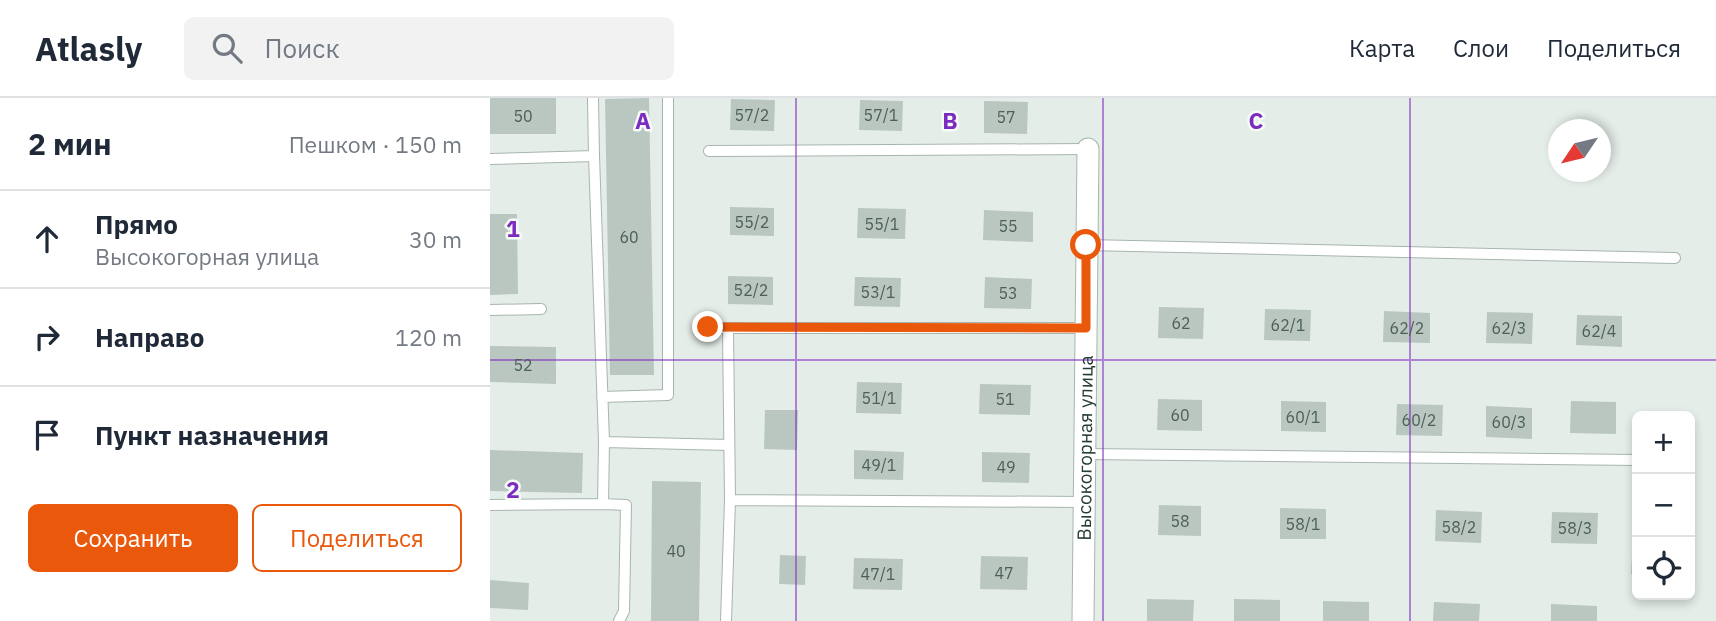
<!DOCTYPE html>
<html lang="ru">
<head>
<meta charset="utf-8">
<style>
	:root { --surface:#fff; --page:#f2f2f3; --text:#1f2937; --muted:#747a83; --line:#e0e1e3; --accent:#ea580c }
	body { margin:0; font-family:"IBM Plex Sans",sans-serif; background:var(--page); color:var(--text) }
	.controls { position:absolute; right:21px; bottom:21px; display:grid; overflow:hidden; border-radius:10px; box-shadow:0 4px 10px #0003 }
	.controls button { width:63px; height:63px; display:grid; place-items:center; padding:0; border:0; border-bottom:2px solid var(--line); background:var(--surface); color:var(--text); font:35px sans-serif }
	.compass { position:absolute; left:1058px; top:21px; width:63px; height:63px; border-radius:50%; background:var(--surface); box-shadow:0 4px 10px #0003; rotate:235deg }
	.stop { position:absolute; width:21px; height:21px; margin:-16px; border:5px solid #ea580c; border-radius:50%; background:#fff }
	.stop.end { background:#ea580c; border-color:#fff; box-shadow:0 2px 7px #0008 }
	.list { margin:0; padding:0; list-style:none }
	h2 { display:flex; justify-content:space-between; align-items:center; height:91px; margin:0; padding:0 28px; font-size:30px }
	h2 small { font-size:23px; font-weight:400; color:var(--muted) }
	.list li { display:grid; grid-template-columns:46px 1fr auto; gap:21px; align-items:center; box-sizing:border-box; height:98px; padding:0 28px; border-top:2px solid var(--line) }
	.list b { display:block; font-size:26px; white-space:nowrap }
	.list p { margin:0; font-size:23px; white-space:nowrap; color:var(--muted) }
	.list em { font-size:23px; font-style:normal; color:var(--muted) }
	.actions { display:flex; gap:14px; padding:21px 28px }
	.actions a { flex:1; padding:16px 0; border:2px solid var(--accent); border-radius:10px; text-align:center; font-size:24px; color:var(--accent) }
	.actions .main { background:var(--accent); color:#fff }
	.icon { flex:none; width:38px; height:38px; fill:none; stroke:currentColor; stroke-width:2; stroke-linecap:round; stroke-linejoin:round }
	.map { position:relative; flex:none; width:1226px; height:523px; overflow:hidden }
	header { display:flex; align-items:center; gap:42px; box-sizing:border-box; height:98px; padding:0 35px; background:var(--surface); border-bottom:2px solid var(--line) }
	header strong { font-size:33px }
	nav { display:flex; gap:38px; margin-inline-start:auto; font-size:24px }
	.search { width:490px; height:63px; background:var(--page); display:flex; align-items:center; gap:18px; box-sizing:border-box; padding:0 24px; border-radius:10px; color:var(--muted); font-size:26px }
	main { display:flex }
	aside { flex:1; background:var(--surface) }
	.map>svg:first-child { display:block }
	.building { fill:#bac7c1 }
	.lines { fill:none; stroke-linecap:round; stroke-linejoin:round }
	.lane-casing { stroke:#a8b5ae; stroke-width:12 }
	.street-casing { stroke:#a8b5ae; stroke-width:23 }
	.lane { stroke:#fff; stroke-width:10 }
	.street { stroke:#fff; stroke-width:21 }
	.route { stroke:#ea580c; stroke-width:9 }
	.grid { fill:none; stroke:#7b2cbf; stroke-width:2; stroke-opacity:0.55 }
	.labels { text-anchor:middle; dominant-baseline:central; stroke-width:5; stroke-linejoin:round; paint-order:stroke }
	.number-label { font-size:16px; fill:#4b6057 }
	.street-label { font-size:19px; fill:#263d34; stroke:#f5f9f7 }
	.grid-label { font-size:23px; text-anchor:middle; font-weight:bold; fill:#7b2cbf; stroke:#f5f9f7; stroke-width:5; stroke-linejoin:round; paint-order:stroke }
</style>
</head>
<body>
<header>
<strong>Atlasly</strong>
<div class="search"><svg class="icon" aria-label="search" viewBox="0 0 24 24"><circle cx="10" cy="10" r="6"/><path d="M15 15l6 6"/></svg>Поиск</div>
<nav><a>Карта</a><a>Слои</a><a>Поделиться</a></nav>
</header>
<main>
<aside>
<h2>2 мин<small>Пешком · 150 m</small></h2>
<ul class="list">
<li><svg class="icon" aria-label="ahead" viewBox="0 0 24 24"><path d="M12 20V5M6 11l6-6 6 6"/></svg><div><b>Прямо</b><p>Высокогорная улица</p></div><em>30 m</em></li>
<li><svg class="icon" aria-label="right" viewBox="0 0 24 24"><path d="M7 20v-9h11M14 6l5 5-5 5"/></svg><div><b>Направо</b></div><em>120 m</em></li>
<li><svg class="icon" aria-label="arrive" viewBox="0 0 24 24"><path d="M6 21V4h12l-3 4 3 4H6"/></svg><div><b>Пункт назначения</b></div></li>
</ul>
<div class="actions"><a class="main">Сохранить</a><a>Поделиться</a></div>
</aside>
<div class="map">
<svg width="1226" height="523" viewBox="0 0 1226 523">
	<rect width="100%" height="100%" fill="#e5ede8"/>
	<path class="building" d="M0 0H66V36H0Z
		M159 0 164 277H120L115 1Z
		M241 1 285 2 284 33 240 32Z
		M370 2 413 3 412 33 369 32Z
		M494 3 538 4 537 36 494 35Z
		M240 109 284 110V138L240 137Z
		M368 110 416 111 415 141 367 140Z
		M494 112 543 114V144L493 142Z
		M0 116H27L28 196 0 197Z
		M238 178 283 179V207L238 206Z
		M365 179 411 180 410 209 364 208Z
		M495 179 542 181 541 211 494 210Z
		M669 209 714 210 713 241 668 240Z
		M775 211 821 212 820 243 774 242Z
		M894 213 940 215V245L893 244Z
		M997 214 1043 215 1042 246 996 245Z
		M1087 217 1132 218V249L1086 247Z
		M0 248 66 249V286L0 284Z
		M367 284 412 285 411 316 366 315Z
		M490 286 541 287 540 317 489 316Z
		M668 301 712 302V333L667 332Z
		M791 303 836 304V334L791 333Z
		M1081 303 1126 304V336L1080 335Z
		M907 306 953 307 952 338 906 337Z
		M996 308 1042 310V341L996 339Z
		M275 312H308L307 352 274 351Z
		M0 352 93 355 92 395 0 393Z
		M364 352 414 354 413 382 364 381Z
		M492 354 540 355 539 385 492 384Z
		M162 383 211 384 209 523H161Z
		M669 407 711 408V438L668 437Z
		M790 410 836 411V441H790Z
		M946 412 992 414 991 445 945 443Z
		M1062 414 1108 415 1107 446 1061 445Z
		M290 457 316 458 315 487 289 486Z
		M491 458 538 459 537 492 490 491Z
		M1142 458H1147V476H1141Z
		M364 460 413 461 412 492 363 491Z
		M0 482 39 485 38 512 0 510Z
		M657 501 704 502 703 523H657Z
		M744 501 790 502V523H744Z
		M833 503 879 504V523H833Z
		M944 504 990 506 989 523H943Z
		M1061 506 1107 508V523H1061Z"/>
	<g class="lines">
		<defs>
			<path id="lane" d="M103 0 104 58
				M219 53 598 51
				M0 61 104 58 114 344 239 347
				M596 147 1185 160
				M0 212 51 211
				M218 230H596
				M238 230 240 402 594 404
				M112 299 178 297V0
				M114 344 113 406 136 407 134 513 129 523
				M594 356 1147 362
				M0 407 113 406
				M236 523 240 402"/>
			<g id="street">
				<path id="s1" d="M593 523 598 51"/>
			</g>
		</defs>
		<use href="#lane" class="lane-casing"/>
		<use href="#street" class="street-casing"/>
		<use href="#lane" class="lane"/>
		<use href="#street" class="street"/>
	</g>
	<g class="lines">
		<path class="route" d="M218 229 596 230V147"/>
	</g>
	<path class="grid" d="M306 0V523M613 0V523M920 0V523M0 262H1226"/>
	<g class="labels">
		<g class="number-label">
			<text x="262" y="17">57/2</text>
			<text x="391" y="17">57/1</text>
			<text x="33" y="18">50</text>
			<text x="516" y="19">57</text>
			<text x="262" y="124">55/2</text>
			<text x="392" y="126">55/1</text>
			<text x="518" y="128">55</text>
			<text x="139" y="139">60</text>
			<text x="261" y="192">52/2</text>
			<text x="388" y="194">53/1</text>
			<text x="518" y="195">53</text>
			<text x="691" y="225">62</text>
			<text x="798" y="227">62/1</text>
			<text x="917" y="230">62/2</text>
			<text x="1019" y="230">62/3</text>
			<text x="1109" y="233">62/4</text>
			<text x="33" y="267">52</text>
			<text x="389" y="300">51/1</text>
			<text x="515" y="301">51</text>
			<text x="690" y="317">60</text>
			<text x="813" y="319">60/1</text>
			<text x="929" y="322">60/2</text>
			<text x="1019" y="324">60/3</text>
			<text x="389" y="367">49/1</text>
			<text x="516" y="369">49</text>
			<text x="690" y="423">58</text>
			<text x="813" y="426">58/1</text>
			<text x="969" y="429">58/2</text>
			<text x="1085" y="430">58/3</text>
			<text x="186" y="453">40</text>
			<text x="514" y="475">47</text>
			<text x="388" y="476">47/1</text>
		</g>
		<g class="street-label">
			<text stroke="none"><textPath href="#s1" startOffset="173">Высокогорная улица</textPath></text>
		</g>
	</g>
	<g class="grid-label">
		<text x="153" y="31">A</text>
		<text x="460" y="31">B</text>
		<text x="766" y="31">C</text>
		<text x="23" y="139">1</text>
		<text x="23" y="400">2</text>
	</g>
</svg>
<div class="controls">
<button>+</button>
<button>−</button>
<button><svg class="icon" aria-label="locate" viewBox="0 0 24 24"><circle cx="12" cy="12" r="6"/><path d="M12 2v4M12 18v4M2 12h4M18 12h4"/></svg></button>
</div>
<svg class="compass" viewBox="-18 -18 36 36"><path d="M0-13l5 13h-10z" fill="#e53935"/><path d="M0 13l5-13h-10z" fill="#747a83"/></svg>
<div class="stop" style="left:596px;top:147px"></div>
<div class="stop end" style="left:218px;top:229px"></div>
</div>
</main>
</body>
</html>
